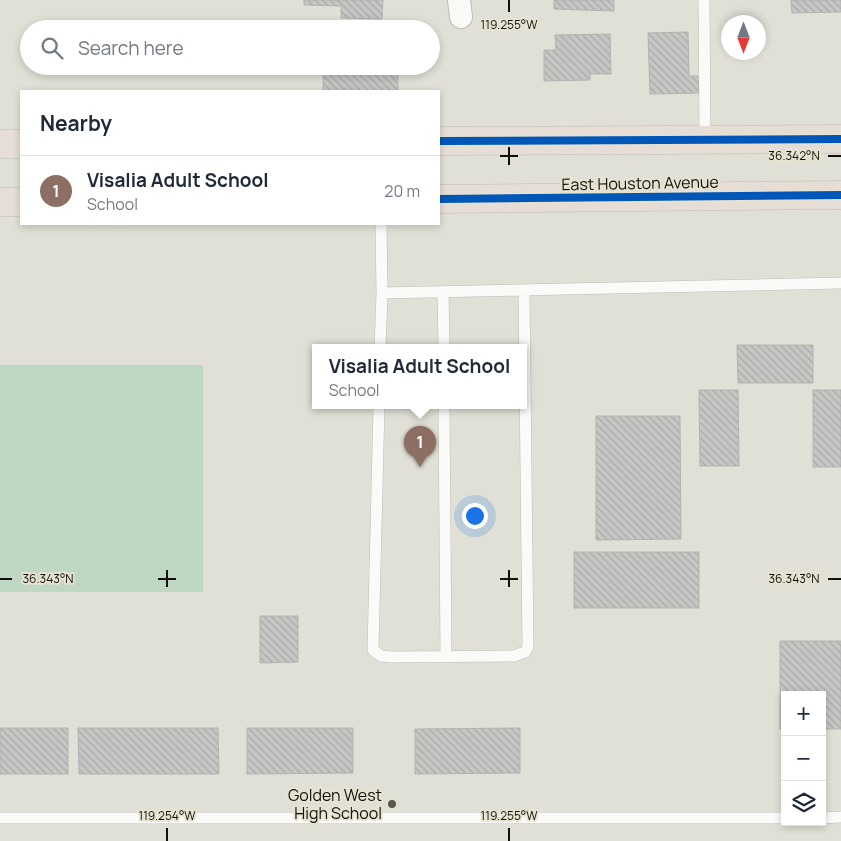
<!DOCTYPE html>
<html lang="en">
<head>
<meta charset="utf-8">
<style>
	:root { --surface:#fff; --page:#f6f6f7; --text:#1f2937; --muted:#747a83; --line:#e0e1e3; --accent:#1a73e8 }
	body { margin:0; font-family:Manrope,sans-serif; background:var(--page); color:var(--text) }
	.controls { position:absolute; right:15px; bottom:15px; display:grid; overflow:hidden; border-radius:0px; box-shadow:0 2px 8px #0003 }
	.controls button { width:45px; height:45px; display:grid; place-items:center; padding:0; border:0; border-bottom:1px solid var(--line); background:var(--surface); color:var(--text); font:25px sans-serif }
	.compass { position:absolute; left:721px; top:15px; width:45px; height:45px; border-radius:50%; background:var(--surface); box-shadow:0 2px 8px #0003; rotate:180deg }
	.you { position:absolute; left:474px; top:515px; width:18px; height:18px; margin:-12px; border:4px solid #fff; border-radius:50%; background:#1a73e8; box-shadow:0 0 0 8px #1a73e833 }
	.badge { display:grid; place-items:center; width:32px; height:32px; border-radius:50%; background:var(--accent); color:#fff; font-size:16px; font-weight:700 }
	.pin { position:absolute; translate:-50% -41px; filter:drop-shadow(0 1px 2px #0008) }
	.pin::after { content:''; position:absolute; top:26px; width:18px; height:15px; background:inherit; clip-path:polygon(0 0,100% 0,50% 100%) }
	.popup { position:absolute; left:312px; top:344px; width:215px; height:65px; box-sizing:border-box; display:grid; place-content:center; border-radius:0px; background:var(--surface); filter:drop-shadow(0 1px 4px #0005); font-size:16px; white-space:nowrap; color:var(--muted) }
	.popup b { font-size:19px; color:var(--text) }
	.popup::after { content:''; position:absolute; left:50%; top:100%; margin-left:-10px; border:10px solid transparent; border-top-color:var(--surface) }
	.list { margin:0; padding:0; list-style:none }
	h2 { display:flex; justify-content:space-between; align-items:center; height:65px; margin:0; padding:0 20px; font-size:21px }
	h2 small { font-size:16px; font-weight:400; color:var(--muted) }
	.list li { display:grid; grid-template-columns:32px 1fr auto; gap:15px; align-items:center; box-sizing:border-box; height:70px; padding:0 20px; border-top:1px solid var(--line) }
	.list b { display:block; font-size:19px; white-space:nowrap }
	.list p { margin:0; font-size:16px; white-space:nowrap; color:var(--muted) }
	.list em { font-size:16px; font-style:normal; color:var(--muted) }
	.icon { flex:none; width:28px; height:28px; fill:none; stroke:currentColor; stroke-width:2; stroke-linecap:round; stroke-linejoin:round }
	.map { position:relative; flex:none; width:841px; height:841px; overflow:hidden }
	.search { position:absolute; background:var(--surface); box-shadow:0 2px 8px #0003; left:20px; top:20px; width:420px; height:55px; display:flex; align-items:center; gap:12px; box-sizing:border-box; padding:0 18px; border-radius:28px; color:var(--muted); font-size:19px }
	.panel { position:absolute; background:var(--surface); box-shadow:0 2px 8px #0003; left:20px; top:90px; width:420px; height:135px; border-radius:0px }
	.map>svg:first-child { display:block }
	.grass { fill:#bed8c3 }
	.building { fill:url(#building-back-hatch); stroke:#b4b2b1 }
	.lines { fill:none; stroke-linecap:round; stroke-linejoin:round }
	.lane-casing { stroke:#bdbcb5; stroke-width:12 }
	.street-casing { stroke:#bdbcb5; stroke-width:24 }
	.primary-casing { stroke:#bcbbb7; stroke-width:29 }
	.lane { stroke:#fafaf9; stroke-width:11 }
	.street { stroke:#fafaf9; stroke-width:22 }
	.primary { stroke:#e6ded6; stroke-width:28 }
	.cycleway-casing { stroke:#e6e3d1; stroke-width:11 }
	.cycleway { stroke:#0057b8; stroke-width:8 }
	.ticks { fill:none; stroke:#11100a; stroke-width:2 }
	.poi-dot { fill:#5a5951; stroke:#e6e3d1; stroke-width:2 }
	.labels { text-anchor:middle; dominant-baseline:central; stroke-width:4; stroke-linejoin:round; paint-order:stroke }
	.street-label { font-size:16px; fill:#11100a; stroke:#e6e3d1 }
	.poi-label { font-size:16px; fill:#11100a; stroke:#e6e3d1; text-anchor:end }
	.ticks-label { font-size:12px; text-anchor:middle; fill:#11100a; stroke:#e6e3d1; stroke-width:4; stroke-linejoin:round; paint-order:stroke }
</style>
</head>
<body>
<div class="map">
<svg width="841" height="841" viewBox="0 0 841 841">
	<defs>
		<pattern id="building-back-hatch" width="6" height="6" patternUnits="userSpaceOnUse" patternTransform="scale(1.25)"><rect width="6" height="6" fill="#c8c6c5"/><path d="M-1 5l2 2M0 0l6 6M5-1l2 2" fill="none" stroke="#aba9a8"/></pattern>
	</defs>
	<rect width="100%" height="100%" fill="#e1e0d6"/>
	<path class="grass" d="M0 365H203V592H0Z"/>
	<path class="building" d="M304 0H383L382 19 341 18V6L304 5Z
		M554 0H614V11L554 9Z
		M791 0H841V12L792 13Z
		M688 32 689 76H698L699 93 650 94 648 33Z
		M610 34 611 74H590V80L544 81V50H556L555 35Z
		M342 66H382V68H398V91H323V67Z
		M737 345H813V383H738Z
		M699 390H738L739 466H700Z
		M813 390H841V467H813Z
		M596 416H680L681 539 596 540Z
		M574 552H699V608H574Z
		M260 616H298V662L260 663Z
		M780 641H841V729H822V695H785V729H780Z
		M0 728H68V774H0Z
		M78 728H218L219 774H79Z
		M247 728H353V773L247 774Z
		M520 728V773L415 774V729Z"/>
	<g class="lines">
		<defs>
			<path id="lane" d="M704 0 705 140
				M381 224 382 293 841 283
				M443 292 444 348
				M380 348 382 293
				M379 406 373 650 381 656 392 657 514 656 525 652 528 647 524 291
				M444 406 446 657
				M0 818H785
				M822 818 841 817"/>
			<path id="street" d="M459 0 461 17"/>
			<path id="primary" d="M439 141 841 139
				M0 144H21
				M439 199 841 195
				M0 202H21"/>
		</defs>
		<use href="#lane" class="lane-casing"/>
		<use href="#street" class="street-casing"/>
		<use href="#primary" class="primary-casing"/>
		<use href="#lane" class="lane"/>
		<use href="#street" class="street"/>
		<use href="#primary" class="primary"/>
		<defs>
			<path id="cycleway" d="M439 141 841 139
				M439 199 841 195"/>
		</defs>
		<use href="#cycleway" class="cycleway-casing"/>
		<use href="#cycleway" class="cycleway"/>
	</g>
	<path class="ticks" d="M509 0V12M509 147V165M500 156H518M828 156H841M167 570V587M509 570V587M0 579H12M158 579H176M500 579H518M828 579H841M167 828V841M509 828V841"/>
	<circle class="poi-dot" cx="392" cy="804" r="5"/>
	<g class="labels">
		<g class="street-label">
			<text transform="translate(640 183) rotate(-1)">East Houston Avenue</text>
		</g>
		<g class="poi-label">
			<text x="382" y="795">Golden West<tspan x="382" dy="18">High School</tspan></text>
		</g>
	</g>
	<g class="ticks-label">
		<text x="509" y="29">119.255°W</text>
		<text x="794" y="160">36.342°N</text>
		<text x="794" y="583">36.343°N</text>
		<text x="48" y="583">36.343°N</text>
		<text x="167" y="820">119.254°W</text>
		<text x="509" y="820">119.255°W</text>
	</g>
</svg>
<div class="controls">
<button>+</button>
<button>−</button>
<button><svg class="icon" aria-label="layers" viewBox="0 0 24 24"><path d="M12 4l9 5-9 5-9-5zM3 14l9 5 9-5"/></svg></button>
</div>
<svg class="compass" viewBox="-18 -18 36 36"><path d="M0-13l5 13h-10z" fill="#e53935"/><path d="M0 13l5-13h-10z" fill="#747a83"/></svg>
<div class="you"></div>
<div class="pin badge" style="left:420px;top:467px;background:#8d6e63">1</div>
<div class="popup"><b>Visalia Adult School</b>School</div>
<div class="search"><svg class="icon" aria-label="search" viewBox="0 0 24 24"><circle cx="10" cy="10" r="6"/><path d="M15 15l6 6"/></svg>Search here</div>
<section class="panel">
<h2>Nearby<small></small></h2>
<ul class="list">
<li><span class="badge" style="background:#8d6e63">1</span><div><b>Visalia Adult School</b><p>School</p></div><em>20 m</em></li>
</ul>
</section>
</div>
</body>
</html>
